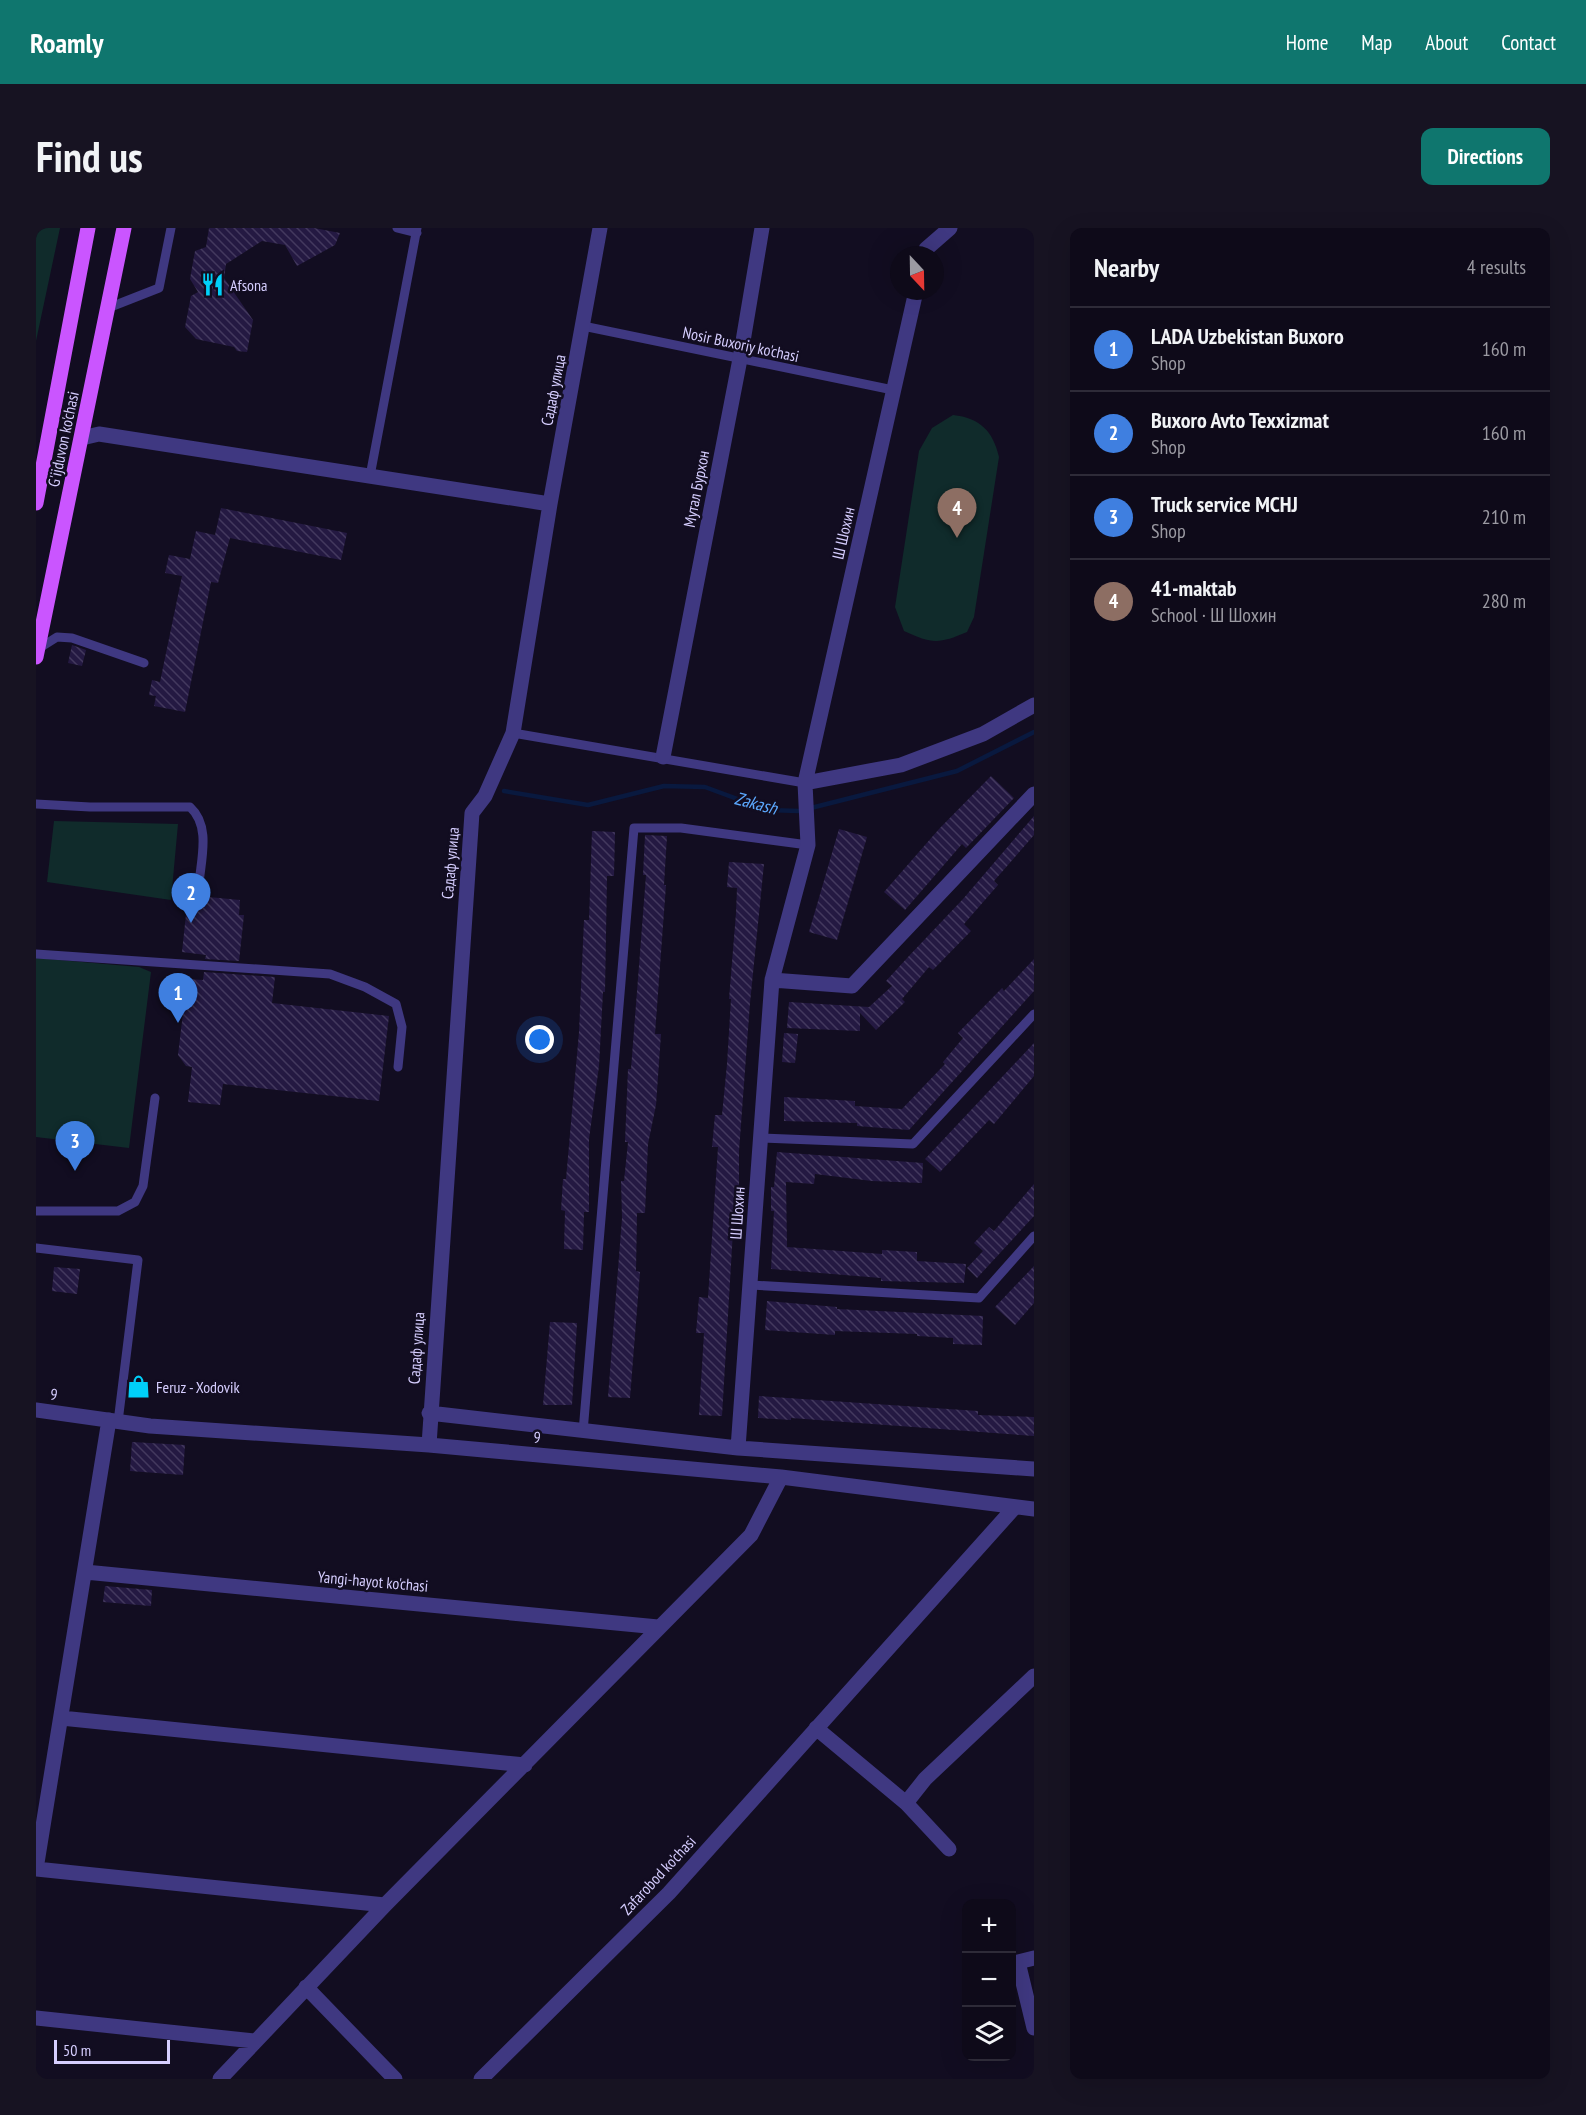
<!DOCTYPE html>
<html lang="en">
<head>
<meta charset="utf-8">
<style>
	:root { --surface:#0e0a19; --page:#171322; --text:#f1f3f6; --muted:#9b9aa2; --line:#2e2b38; --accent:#0f766e }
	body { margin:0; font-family:"PT Sans Narrow",sans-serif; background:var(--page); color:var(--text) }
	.controls { position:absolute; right:18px; bottom:18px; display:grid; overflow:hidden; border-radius:12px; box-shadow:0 6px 24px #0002 }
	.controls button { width:54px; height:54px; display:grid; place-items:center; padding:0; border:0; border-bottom:2px solid var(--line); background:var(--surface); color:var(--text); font:30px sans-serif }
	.compass { position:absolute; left:854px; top:18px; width:54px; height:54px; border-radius:50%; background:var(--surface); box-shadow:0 6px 24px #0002; rotate:158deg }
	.scale { position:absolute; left:18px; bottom:15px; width:116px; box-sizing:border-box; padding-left:6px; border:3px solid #d6ceff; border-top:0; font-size:16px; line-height:21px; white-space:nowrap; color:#d6ceff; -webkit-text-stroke:4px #120d21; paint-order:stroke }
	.you { position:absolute; left:504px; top:812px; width:21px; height:21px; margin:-15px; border:4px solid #fff; border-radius:50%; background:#1a73e8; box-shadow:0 0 0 9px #1a73e833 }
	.badge { display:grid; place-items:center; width:39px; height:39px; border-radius:50%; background:var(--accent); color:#fff; font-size:20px; font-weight:700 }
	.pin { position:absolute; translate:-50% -50px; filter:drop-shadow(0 2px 3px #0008) }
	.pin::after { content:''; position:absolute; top:32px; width:21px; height:18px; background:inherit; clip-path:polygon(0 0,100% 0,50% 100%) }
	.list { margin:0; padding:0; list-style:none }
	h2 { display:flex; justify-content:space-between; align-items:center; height:78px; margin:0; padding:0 24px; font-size:26px }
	h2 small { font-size:20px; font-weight:400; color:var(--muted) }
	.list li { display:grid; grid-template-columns:39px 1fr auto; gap:18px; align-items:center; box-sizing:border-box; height:84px; padding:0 24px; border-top:2px solid var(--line) }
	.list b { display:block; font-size:22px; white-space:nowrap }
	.list p { margin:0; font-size:20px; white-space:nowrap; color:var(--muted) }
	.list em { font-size:20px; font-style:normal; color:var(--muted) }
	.icon { flex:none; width:33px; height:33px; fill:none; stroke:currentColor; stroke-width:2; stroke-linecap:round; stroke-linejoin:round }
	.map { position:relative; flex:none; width:998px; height:1851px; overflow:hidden; border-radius:12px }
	header { display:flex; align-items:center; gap:36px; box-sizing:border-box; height:84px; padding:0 30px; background:var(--accent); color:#fff }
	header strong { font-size:28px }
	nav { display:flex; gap:33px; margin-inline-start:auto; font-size:21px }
	.intro { display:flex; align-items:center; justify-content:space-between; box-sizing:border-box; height:144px; padding:0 36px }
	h1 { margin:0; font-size:42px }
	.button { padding:15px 27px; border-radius:12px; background:var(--accent); color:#fff; font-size:21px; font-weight:700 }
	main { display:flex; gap:36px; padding:0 36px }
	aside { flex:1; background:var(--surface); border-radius:12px; box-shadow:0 6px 24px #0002 }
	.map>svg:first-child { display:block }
	.green { fill:#102b2b }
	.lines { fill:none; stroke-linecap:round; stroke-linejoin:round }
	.stream { stroke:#09193f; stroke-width:4.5 }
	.building { fill:url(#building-back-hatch) }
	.service { stroke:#3f3881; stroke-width:9 }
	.minor { stroke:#3f3881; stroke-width:15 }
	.primary { stroke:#ca55ff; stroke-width:15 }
	.labels { text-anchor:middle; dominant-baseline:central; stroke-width:5; stroke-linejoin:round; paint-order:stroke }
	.poi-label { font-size:16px; fill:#d6ceff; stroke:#120d21; text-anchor:start }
	.street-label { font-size:16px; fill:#d6ceff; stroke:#120d21 }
	.water-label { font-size:18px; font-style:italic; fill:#5ca9ff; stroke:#120d21 }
</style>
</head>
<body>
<header>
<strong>Roamly</strong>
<nav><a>Home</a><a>Map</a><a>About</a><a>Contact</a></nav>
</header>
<div class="intro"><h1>Find us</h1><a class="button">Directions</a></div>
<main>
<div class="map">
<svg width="998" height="1851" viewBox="0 0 998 1851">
	<defs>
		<pattern id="building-back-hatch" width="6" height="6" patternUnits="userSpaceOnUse" patternTransform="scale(1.5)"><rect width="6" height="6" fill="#241942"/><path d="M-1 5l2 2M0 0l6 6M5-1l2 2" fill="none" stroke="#43395e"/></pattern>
	</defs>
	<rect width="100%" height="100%" fill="#120d21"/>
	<path class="green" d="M0 0H24L0 113Z
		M917 187C944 190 957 203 963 229L938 389 931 404C903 416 896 416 868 403L859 379 883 223 896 200Z
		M18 593 142 596 135 672 11 654Z
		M0 730 103 739 115 744 93 920 0 909Z"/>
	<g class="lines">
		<path class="stream" d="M468 563 552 577 628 558 669 559 731 582 763 583 921 543 998 504"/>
	</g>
	<path class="building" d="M173 0H278L304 5 299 17 261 38 249 17 226 13 190 36 188 50 217 92 211 124 201 123 198 119 160 111 149 99 155 68 162 64 154 51 159 23 170 19Z
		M185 280 311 305 305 332 194 310 182 355 175 354 149 484 118 478 120 468 113 467 116 452 124 454 146 348 129 345 133 327 154 331 160 303 179 307Z
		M36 417 50 422 46 438 32 435Z
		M955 548 978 570 930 620 926 616 869 682 848 664 903 601Z
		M998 588V607L958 653 962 657 928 696 935 703 897 742 893 739 866 771 869 774 840 802 824 785V803L751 800 753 774 833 779 856 758 850 753 872 729 927 671Z
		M803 601 831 609 801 712 773 704Z
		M556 603 579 604 578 648H571L569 764H567L563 838 553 911V984H548L547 1022 528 1021 529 983 525 982 527 951H530L543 804 548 692H553Z
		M609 607 631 608 628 657H630L619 806H625L620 877 612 916 609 985H601L600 1043 604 1044 594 1170 572 1169 586 990 585 953H588L592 914H589L592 841H595L610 647H607Z
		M693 634 728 636 714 775 703 923V970L699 969 686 1188 663 1187 668 1105H660L663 1069 672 1070 682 919H676L679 887H686L691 836 695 771H693L700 685 701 660 691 659Z
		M152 667 204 672 203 687H208L203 733 169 731 170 727 146 724Z
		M998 731V763L873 902 821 898V895L748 893V869L819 873V878L866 881 909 836 907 834 927 810 922 805 966 760 968 763Z
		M168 744 239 749 236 775 353 788 343 873 187 856 184 877 152 874 156 839 150 838 142 827 151 751 167 752Z
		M748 805 762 806 759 835 746 834Z
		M998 815V848L958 896 953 892 904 944 889 931Z
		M741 924 887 935 886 955 836 953 779 946 778 956 750 954 751 1019 846 1026V1022L881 1024V1033L930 1036 928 1055 845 1053V1050L735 1041 738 983H735V959H738Z
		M998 956V988L941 1050 931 1040 947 1023 938 1015 953 999 958 1003Z
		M998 1038V1075L979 1097 959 1079Z
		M18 1039 44 1041 41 1066 16 1063Z
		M731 1073 801 1079V1081L947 1088 946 1117 917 1116V1110L881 1108V1106L799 1103V1107L729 1102Z
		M514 1094 541 1095 536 1177H507Z
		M723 1168 942 1183V1187L998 1189V1208L755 1190V1192L722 1190Z
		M96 1214 149 1217 147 1247 94 1243Z
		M69 1358 116 1362 115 1378 67 1374Z"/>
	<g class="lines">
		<path class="service" d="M361 0 381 5
			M72 80 123 60 135 0
			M547 98 857 162
			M334 248 381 0
			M2 421 21 409 36 410 108 435
			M477 505 769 555
			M0 576 54 579H154C175 598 165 631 163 656
			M0 726 294 746 329 759 360 776 366 799 362 839
			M724 910 877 916 998 786
			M0 983H82L99 974 107 958 119 870
			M0 1020 102 1032 82 1194
			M715 1057 943 1070 998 1008
			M547 1204 598 600H645L772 617"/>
		<path class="minor" d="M888 27 890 21 914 0
			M46 210 63 206 514 276
			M627 529 704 131 726 0
			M769 555 865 537 947 506 998 477
			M736 752 816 758 998 566
			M0 1182 114 1198 393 1217 745 1249 998 1281
			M393 1185 702 1220 998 1241
			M393 1217 436 585 449 568 477 505 514 276 564 0
			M702 1220 736 752 772 617 769 555 880 63
			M49 1344 622 1399
			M25 1490 489 1537
			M780 1500 870 1575 913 1621
			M870 1575 889 1551 998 1448
			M0 1641 73 1192
			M0 1641 349 1677
			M998 1730 982 1734 998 1800
			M270 1759 359 1851
			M0 1790 218 1813
			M184 1851 349 1677 715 1307 745 1249
			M445 1851 633 1665 978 1280"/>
		<path class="primary" d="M0 275 52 0
			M0 429 88 0"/>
	</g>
	<defs>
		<symbol id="restaurant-bare" viewBox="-9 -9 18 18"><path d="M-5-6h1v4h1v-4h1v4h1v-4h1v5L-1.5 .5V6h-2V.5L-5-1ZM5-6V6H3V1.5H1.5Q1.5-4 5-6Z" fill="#00d0f9" stroke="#120d21" stroke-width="2.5" paint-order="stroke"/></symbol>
		<symbol id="shop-bare" viewBox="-9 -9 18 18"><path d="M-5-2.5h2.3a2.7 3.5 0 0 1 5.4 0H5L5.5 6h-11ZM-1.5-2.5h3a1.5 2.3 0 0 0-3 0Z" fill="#00d0f9" stroke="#120d21" stroke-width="2.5" paint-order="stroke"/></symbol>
	</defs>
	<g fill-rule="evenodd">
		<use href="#restaurant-bare" x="160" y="40" width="33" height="33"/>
		<use href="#shop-bare" x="86" y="1142" width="33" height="33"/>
	</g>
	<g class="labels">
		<g class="poi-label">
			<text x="194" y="57">Afsona</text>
			<text x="120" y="1159">Feruz - Xodovik</text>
		</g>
		<g class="street-label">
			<text transform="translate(705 116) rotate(12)">Nosir Buxoriy ko'chasi</text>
			<text transform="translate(517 162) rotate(-79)">Садаф улица</text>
			<text transform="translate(27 211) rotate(-78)">G'ijduvon ko'chasi</text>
			<text transform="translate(660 261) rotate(-79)">Мутал Бурхон</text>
			<text transform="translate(807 305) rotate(-77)">Ш Шохин</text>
			<text transform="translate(414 635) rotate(-85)">Садаф улица</text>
			<text transform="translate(701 985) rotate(-86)">Ш Шохин</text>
			<text transform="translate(380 1120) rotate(-86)">Садаф улица</text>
			<text transform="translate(18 1166) rotate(8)">9</text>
			<text transform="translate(501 1209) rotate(5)">9</text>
			<text transform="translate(337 1353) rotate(5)">Yangi-hayot ko'chasi</text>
			<text transform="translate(622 1647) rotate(-47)">Zafarobod ko'chasi</text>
		</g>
		<g class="water-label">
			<text transform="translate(720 575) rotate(15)">Zakash</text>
		</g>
	</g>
</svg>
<div class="controls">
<button>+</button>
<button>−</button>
<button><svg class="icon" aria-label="layers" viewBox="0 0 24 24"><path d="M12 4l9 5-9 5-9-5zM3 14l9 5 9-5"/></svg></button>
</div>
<svg class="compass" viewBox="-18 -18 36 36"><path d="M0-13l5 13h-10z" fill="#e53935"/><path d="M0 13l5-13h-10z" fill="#9b9aa2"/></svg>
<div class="scale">50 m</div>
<div class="you"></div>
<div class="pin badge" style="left:142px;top:795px;background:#3f7fe0">1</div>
<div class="pin badge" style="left:155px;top:695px;background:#3f7fe0">2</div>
<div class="pin badge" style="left:39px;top:943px;background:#3f7fe0">3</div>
<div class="pin badge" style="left:921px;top:310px;background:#8d6e63">4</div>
</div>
<aside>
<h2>Nearby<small>4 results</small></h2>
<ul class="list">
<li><span class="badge" style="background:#3f7fe0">1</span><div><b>LADA Uzbekistan Buxoro</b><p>Shop</p></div><em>160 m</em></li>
<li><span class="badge" style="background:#3f7fe0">2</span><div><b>Buxoro Avto Texxizmat</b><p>Shop</p></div><em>160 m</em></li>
<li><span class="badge" style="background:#3f7fe0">3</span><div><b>Truck service MCHJ</b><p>Shop</p></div><em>210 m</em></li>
<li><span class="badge" style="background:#8d6e63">4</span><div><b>41-maktab</b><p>School · Ш Шохин</p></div><em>280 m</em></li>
</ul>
</aside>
</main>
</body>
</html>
